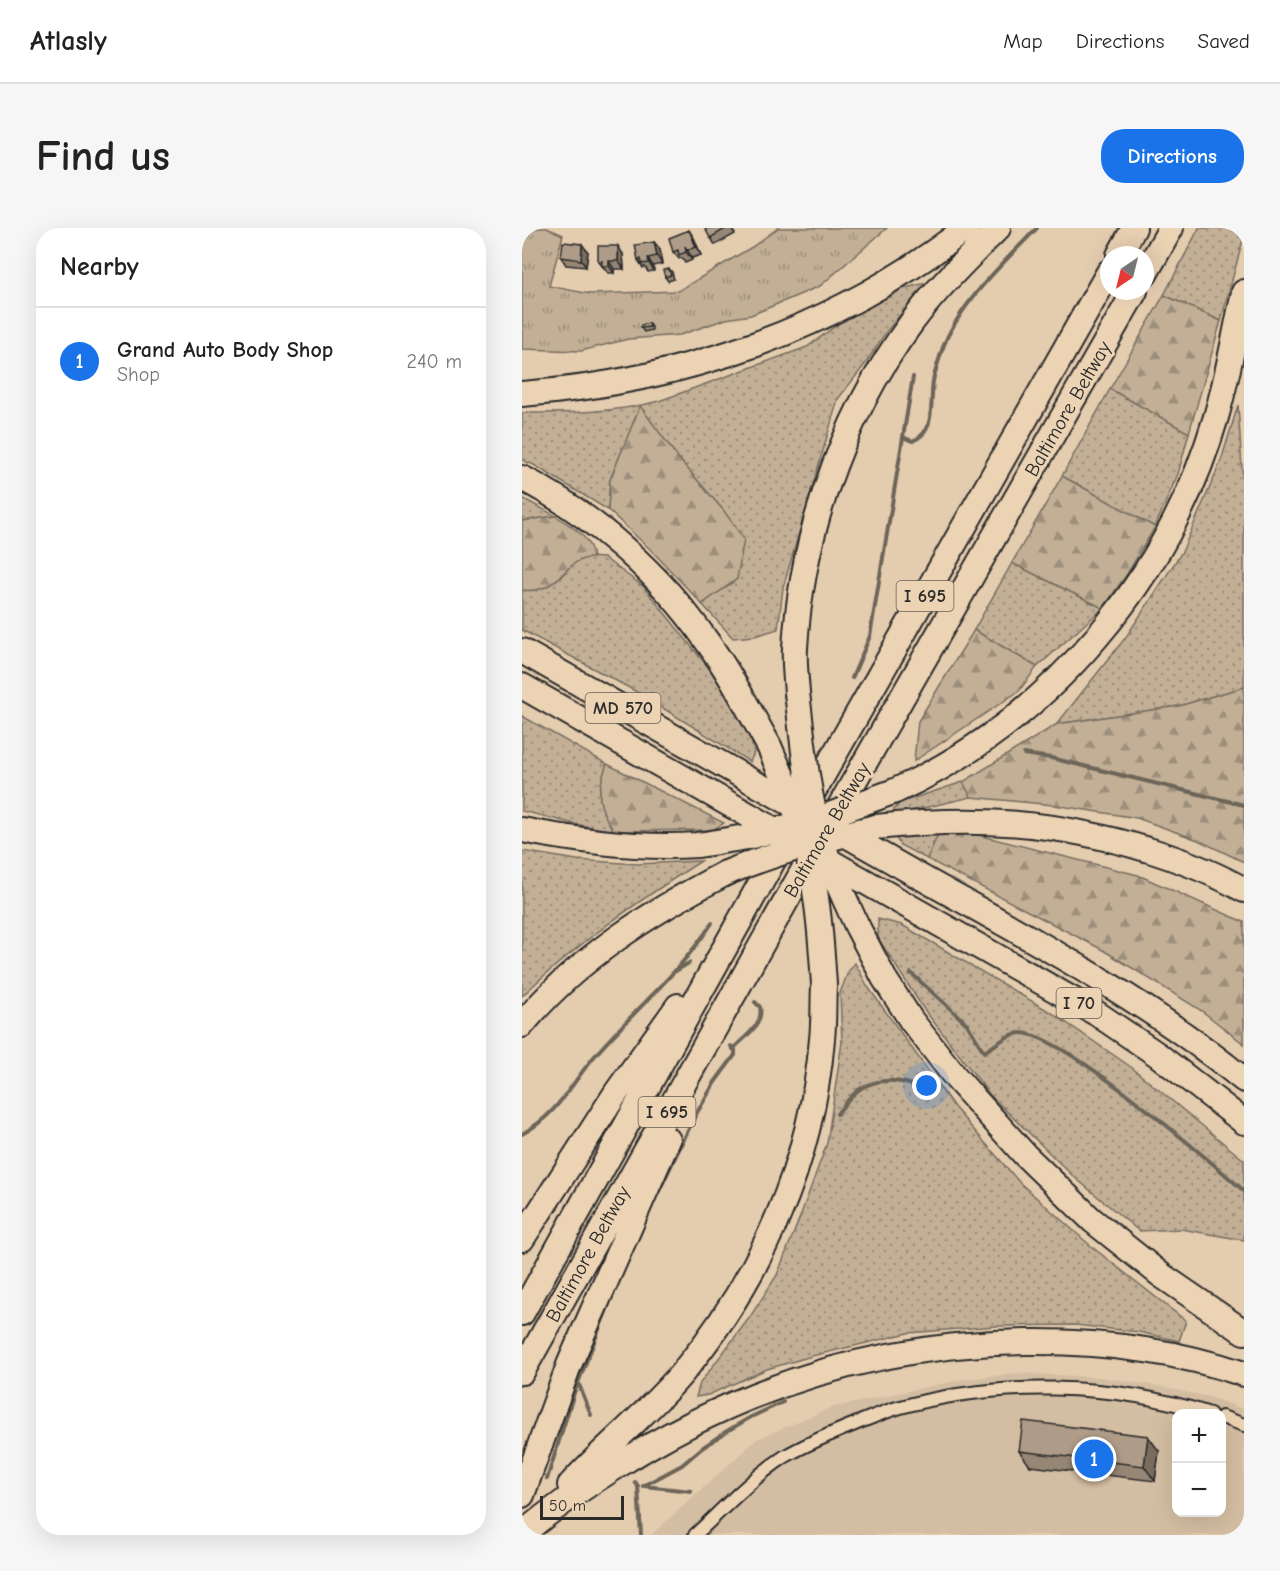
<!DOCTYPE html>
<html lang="en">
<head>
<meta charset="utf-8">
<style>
	:root { --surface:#fff; --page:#f6f6f6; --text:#222; --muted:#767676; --line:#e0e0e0; --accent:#1a73e8 }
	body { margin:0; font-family:"Comic Neue",sans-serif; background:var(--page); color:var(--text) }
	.controls { position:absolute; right:18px; bottom:18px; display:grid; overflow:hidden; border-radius:12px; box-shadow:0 6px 24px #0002 }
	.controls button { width:54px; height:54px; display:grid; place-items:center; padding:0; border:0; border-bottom:2px solid var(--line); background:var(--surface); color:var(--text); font:30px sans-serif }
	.compass { position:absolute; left:578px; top:18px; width:54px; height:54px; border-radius:50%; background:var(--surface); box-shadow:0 6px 24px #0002; rotate:215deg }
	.scale { position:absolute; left:18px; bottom:15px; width:84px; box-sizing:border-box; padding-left:6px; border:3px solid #2b2b2b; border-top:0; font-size:16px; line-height:21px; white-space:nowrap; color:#2b2b2b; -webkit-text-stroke:4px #ecd3b4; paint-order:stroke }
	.you { position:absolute; left:405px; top:858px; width:21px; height:21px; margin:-15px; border:4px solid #fff; border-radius:50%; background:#1a73e8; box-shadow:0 0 0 9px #1a73e833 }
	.badge { display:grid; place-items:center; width:39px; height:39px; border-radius:50%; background:var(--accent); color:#fff; font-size:20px; font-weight:700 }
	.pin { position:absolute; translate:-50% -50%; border:3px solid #fff; box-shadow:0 2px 6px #0006 }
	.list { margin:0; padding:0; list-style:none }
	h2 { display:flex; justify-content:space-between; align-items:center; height:78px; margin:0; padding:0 24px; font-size:26px }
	h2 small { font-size:20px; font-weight:400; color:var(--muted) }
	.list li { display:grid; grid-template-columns:39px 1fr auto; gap:18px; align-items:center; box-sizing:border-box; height:108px; padding:0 24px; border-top:2px solid var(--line) }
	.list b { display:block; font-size:22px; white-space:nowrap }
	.list p { margin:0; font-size:20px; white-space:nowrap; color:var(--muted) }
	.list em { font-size:20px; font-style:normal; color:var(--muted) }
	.map { position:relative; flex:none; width:722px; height:1307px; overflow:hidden; border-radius:24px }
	header { display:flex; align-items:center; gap:36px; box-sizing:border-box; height:84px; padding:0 30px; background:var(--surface); border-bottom:2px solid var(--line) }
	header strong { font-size:28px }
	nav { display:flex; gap:33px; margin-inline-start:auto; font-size:21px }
	.intro { display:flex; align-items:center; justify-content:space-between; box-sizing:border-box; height:144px; padding:0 36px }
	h1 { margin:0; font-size:42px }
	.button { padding:15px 27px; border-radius:24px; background:var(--accent); color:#fff; font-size:21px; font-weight:700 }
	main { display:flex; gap:36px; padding:0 36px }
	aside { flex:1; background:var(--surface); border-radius:24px; box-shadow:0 6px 24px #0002 }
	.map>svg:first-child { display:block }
	.built { fill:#d4bea3; fill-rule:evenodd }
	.grass { fill:url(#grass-dots); stroke:#766d60; stroke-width:1.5 }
	.forest { fill:url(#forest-firs); stroke:#766d60; stroke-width:1.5 }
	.park { fill:url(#park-tufts); stroke:#766d60; stroke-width:1.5 }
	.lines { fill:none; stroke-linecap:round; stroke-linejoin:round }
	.stream { stroke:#6c6559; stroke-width:4 }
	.minor-casing { stroke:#2b2b2b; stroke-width:16 }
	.motorway-casing { stroke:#2b2b2b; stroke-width:28 }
	.minor { stroke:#ecd3b4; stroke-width:12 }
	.motorway { stroke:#ecd3b4; stroke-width:24 }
	.motorway-bridge-casing { stroke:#2b2b2b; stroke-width:28; stroke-linecap:butt }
	.motorway-bridge { stroke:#ecd3b4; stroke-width:24 }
	.wall { fill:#968675; stroke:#2b2b2b; stroke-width:1.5 }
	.shaded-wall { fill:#7a6d5f; stroke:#2b2b2b; stroke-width:1.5 }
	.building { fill:#ae9c88; stroke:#2b2b2b; stroke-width:1.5 }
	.labels { text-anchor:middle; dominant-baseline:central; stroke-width:6; stroke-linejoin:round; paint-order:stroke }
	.shield { fill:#ecd3b4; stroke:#655d54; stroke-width:1.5 }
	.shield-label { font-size:18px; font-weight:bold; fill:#2b2b2b }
	.street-label { font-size:20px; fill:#2b2b2b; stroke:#ecd3b4 }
</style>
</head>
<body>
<header>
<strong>Atlasly</strong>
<nav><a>Map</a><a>Directions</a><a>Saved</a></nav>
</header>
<div class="intro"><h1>Find us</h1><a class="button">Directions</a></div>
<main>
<aside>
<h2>Nearby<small></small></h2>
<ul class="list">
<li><span class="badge">1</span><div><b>Grand Auto Body Shop</b><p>Shop</p></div><em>240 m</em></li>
</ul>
</aside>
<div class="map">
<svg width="722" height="1307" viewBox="0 0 722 1307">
	<defs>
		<pattern id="grass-dots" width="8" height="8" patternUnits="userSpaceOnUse" patternTransform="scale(1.5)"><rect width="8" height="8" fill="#c2af96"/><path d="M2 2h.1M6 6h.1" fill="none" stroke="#9e8f7b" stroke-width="1.8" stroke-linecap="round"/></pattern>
		<pattern id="forest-firs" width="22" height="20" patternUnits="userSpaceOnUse" patternTransform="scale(1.5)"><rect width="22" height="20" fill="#c2af96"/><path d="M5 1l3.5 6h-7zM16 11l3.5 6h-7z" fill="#9e8f7b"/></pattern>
		<pattern id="park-tufts" width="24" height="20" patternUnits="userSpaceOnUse" patternTransform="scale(1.5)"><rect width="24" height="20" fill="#c2af96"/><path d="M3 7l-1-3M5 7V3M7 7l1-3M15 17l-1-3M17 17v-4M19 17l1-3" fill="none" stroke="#9e8f7b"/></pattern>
	</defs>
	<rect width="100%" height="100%" fill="#e4ccaf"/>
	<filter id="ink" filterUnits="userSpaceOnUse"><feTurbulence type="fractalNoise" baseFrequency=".0167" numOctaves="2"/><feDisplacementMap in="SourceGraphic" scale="12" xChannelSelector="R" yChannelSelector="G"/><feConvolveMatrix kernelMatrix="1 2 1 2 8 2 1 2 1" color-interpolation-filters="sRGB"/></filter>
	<g filter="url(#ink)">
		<path class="built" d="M494 1145 578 1149 636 1158 687 1169 722 1181V1307H129L235 1211 308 1180 437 1152ZM654 1186H700V1284H654Z"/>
		<path class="grass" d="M677 0H722V8L699 93 642 67Z
			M405 55 364 104 344 135 316 171 261 360 256 401 233 408 211 410 180 376 215 351 202 283 157 231 118 179 88 252 86 282 12 237 0 232V185C45 185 93 185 137 173L285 119 323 91 383 60Z
			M588 161 667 205 656 246 633 299 540 248Z
			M716 177 722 273V459L657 478 535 496 604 409 660 324 699 233Z
			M0 270 34 288 0 293Z
			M63 329 82 330 122 359 189 443 219 488 229 510 232 525 228 534 113 463 0 402V362L38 350 51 335Z
			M490 335 581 380 515 439 452 402Z
			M0 488 85 536C74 565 75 578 92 603L53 596 0 583Z
			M441 554 449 569 367 588 377 575Z
			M417 604 405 631 378 617 371 605Z
			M0 623 55 632 115 636 179 633C115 674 54 716 0 768Z
			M356 691 380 697 530 785 609 839 722 932V1012L659 1001 617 1003 551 948 468 867 401 780 356 710Z
			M333 735 346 759 432 879 498 955 570 1019 664 1093 657 1113 617 1104 553 1097 474 1098 386 1105 290 1128 245 1141 186 1167 174 1169 178 1155 228 1089 255 1047 278 989 305 915 320 814 318 765 326 744Z"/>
		<path class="forest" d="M642 67 699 93 667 205 588 161Z
			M118 178 157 231 202 283 222 311 215 351 180 376 129 322 86 282 88 252Z
			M540 248 633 299 605 346 581 380 490 335Z
			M34 288C50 299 69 308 71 330 42 328 40 367 0 362V293Z
			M452 402 515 439 497 463 392 533 396 493Z
			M722 459V634L676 612 615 590 532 577 449 569 441 554 535 496 657 478Z
			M85 536 202 595 191 602 92 603C75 578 74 565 85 536Z
			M417 604 448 605 616 647 722 694V816L680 783 581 722 405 631Z"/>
		<path class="park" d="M0 0H25L41 7 27 58 68 66 156 63 230 19 256 0H365L298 58 229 87 204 91 158 107 106 111 59 123 0 121Z"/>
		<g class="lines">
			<path class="stream" d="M381 209 390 213C414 206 408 173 411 153 413 143 417 132 420 122 436 77 482 34 515 0
				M330 450 348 408 391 149
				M502 526 529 530 722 577
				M152 744 167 735
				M389 745 445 796 462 824C473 818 485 806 498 805 539 804 687 932 722 963
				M211 821C222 809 242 797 238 779L233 774
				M315 886C322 877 330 865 341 859 362 848 389 852 407 867
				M0 906C39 884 49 854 77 823 115 780 159 743 190 695
				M137 963 173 888 193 854 213 827V822L209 818
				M56 1154 69 1187
				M25 1251 52 1165 87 1076
				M113 1254 116 1258 119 1307
				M121 1258 160 1237 180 1220 205 1203 229 1189 261 1174
				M122 1258 169 1263"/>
			<defs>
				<path id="minor" d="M700 1189 722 1197
					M173 1307C201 1281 230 1250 262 1229 282 1217 306 1207 328 1198 343 1192 359 1185 375 1180 475 1152 590 1154 688 1186"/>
				<path id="motorway" d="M597 27 612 0
					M623 46 649 0
					M0 166C160 154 317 100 444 0
					M0 250C72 287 138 346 184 412 208 445 227 482 247 518
					M0 423 201 537
					M0 458 186 564
					M275 465C274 450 272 435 273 420 280 298 327 171 404 76 426 49 451 25 476 0
					M373 563C527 493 647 351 694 189 706 148 713 105 722 64
					M282 580 587 44
					M354 599C453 588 534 593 630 623 661 633 693 645 722 662
					M0 602C57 613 117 621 175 617 192 615 209 611 226 609
					M395 647C507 710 622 770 722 852
					M379 674 574 785 636 827 722 894
					M335 698 362 750 389 792 435 851 503 927 570 992 639 1047 722 1104
					M0 797C54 731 129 684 204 645
					M0 1011 94 865 156 778
					M0 1085 261 615
					M0 1144 291 625 613 63
					M48 1257C84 1217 127 1185 161 1144 239 1049 290 935 300 811 302 793 301 775 302 757
					M0 1267 47 1137 146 912
					M0 1306C29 1282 60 1260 92 1240 218 1159 353 1116 503 1114 577 1113 652 1122 722 1146"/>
			</defs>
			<use href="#minor" class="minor-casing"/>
			<use href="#motorway" class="motorway-casing"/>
			<use href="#minor" class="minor"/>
			<use href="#motorway" class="motorway"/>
			<defs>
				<path id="motorway-bridge" d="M275 465C281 511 284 559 297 603 306 636 321 667 335 698
					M247 518C260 548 273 577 282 609 295 657 299 708 302 757
					M201 537 395 647
					M186 564 379 674
					M226 609 297 591 373 563
					M204 645C255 624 301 611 354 599"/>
			</defs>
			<use href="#motorway-bridge" class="motorway-bridge-casing"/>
			<use href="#motorway-bridge" class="motorway-bridge"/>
		</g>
		<path class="wall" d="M183 0H209L213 6 193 17Z
			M172 10 179 27 170 30 169 28 170 32 163 35 160 30 157 31 151 24Z
			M132 14 138 21 140 36 131 38 132 43 126 44 123 39 121 40 116 32Z
			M66 24 64 39 44 37 39 29Z
			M101 26 102 41H92V45H86L76 33Z
			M147 41 150 44 152 51 146 53 143 49Z
			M127 95 130 99V102L122 104 119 100Z
			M497 1223H637L633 1253 508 1238Z"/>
		<path class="shaded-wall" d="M167 2 172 10 179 27 174 19Z
			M132 14 138 21 140 36 135 28Z
			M60 16 66 24 64 39 59 32Z
			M96 18 101 26 102 41 96 33Z
			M163 18 169 28 170 32 164 24Z
			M126 30 131 38 132 43 127 35Z
			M87 33 92 41V45L87 38Z
			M626 1208 637 1223 633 1253 622 1238Z"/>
		<path class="building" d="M183 0H205L188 10Z
			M167 2 174 19 165 22 163 18 164 24 157 27 156 22 151 24 147 10Z
			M41 14 60 16 59 32 39 29Z
			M132 14 135 28 126 30 127 35 120 36 119 31 116 32 113 17Z
			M76 18H96V33H87V38H80V33H76Z
			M147 41 149 47 143 49 141 42Z
			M127 95 128 99 119 100V97Z
			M501 1193 626 1208 622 1238 497 1223Z"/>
	</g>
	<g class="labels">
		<g class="shield">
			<rect x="374.5" y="353" width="57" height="30" rx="4.5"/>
			<rect x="63.5" y="465" width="75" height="30" rx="4.5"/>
			<rect x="534.5" y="760" width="45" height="30" rx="4.5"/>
			<rect x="116.5" y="869" width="57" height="30" rx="4.5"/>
		</g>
		<g class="shield-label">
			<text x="403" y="368">I 695</text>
			<text x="101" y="480">MD 570</text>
			<text x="557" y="775">I 70</text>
			<text x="145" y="884">I 695</text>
		</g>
		<g class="street-label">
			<text transform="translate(546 181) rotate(-60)">Baltimore Beltway</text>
			<text transform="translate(305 602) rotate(-60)">Baltimore Beltway</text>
			<text transform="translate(66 1026) rotate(-61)">Baltimore Beltway</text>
		</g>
	</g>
</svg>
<div class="controls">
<button>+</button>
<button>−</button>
</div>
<svg class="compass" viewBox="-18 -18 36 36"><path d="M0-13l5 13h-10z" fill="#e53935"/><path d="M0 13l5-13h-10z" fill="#767676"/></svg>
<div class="scale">50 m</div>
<div class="you"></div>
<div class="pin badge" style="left:572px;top:1231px">1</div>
</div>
</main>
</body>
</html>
